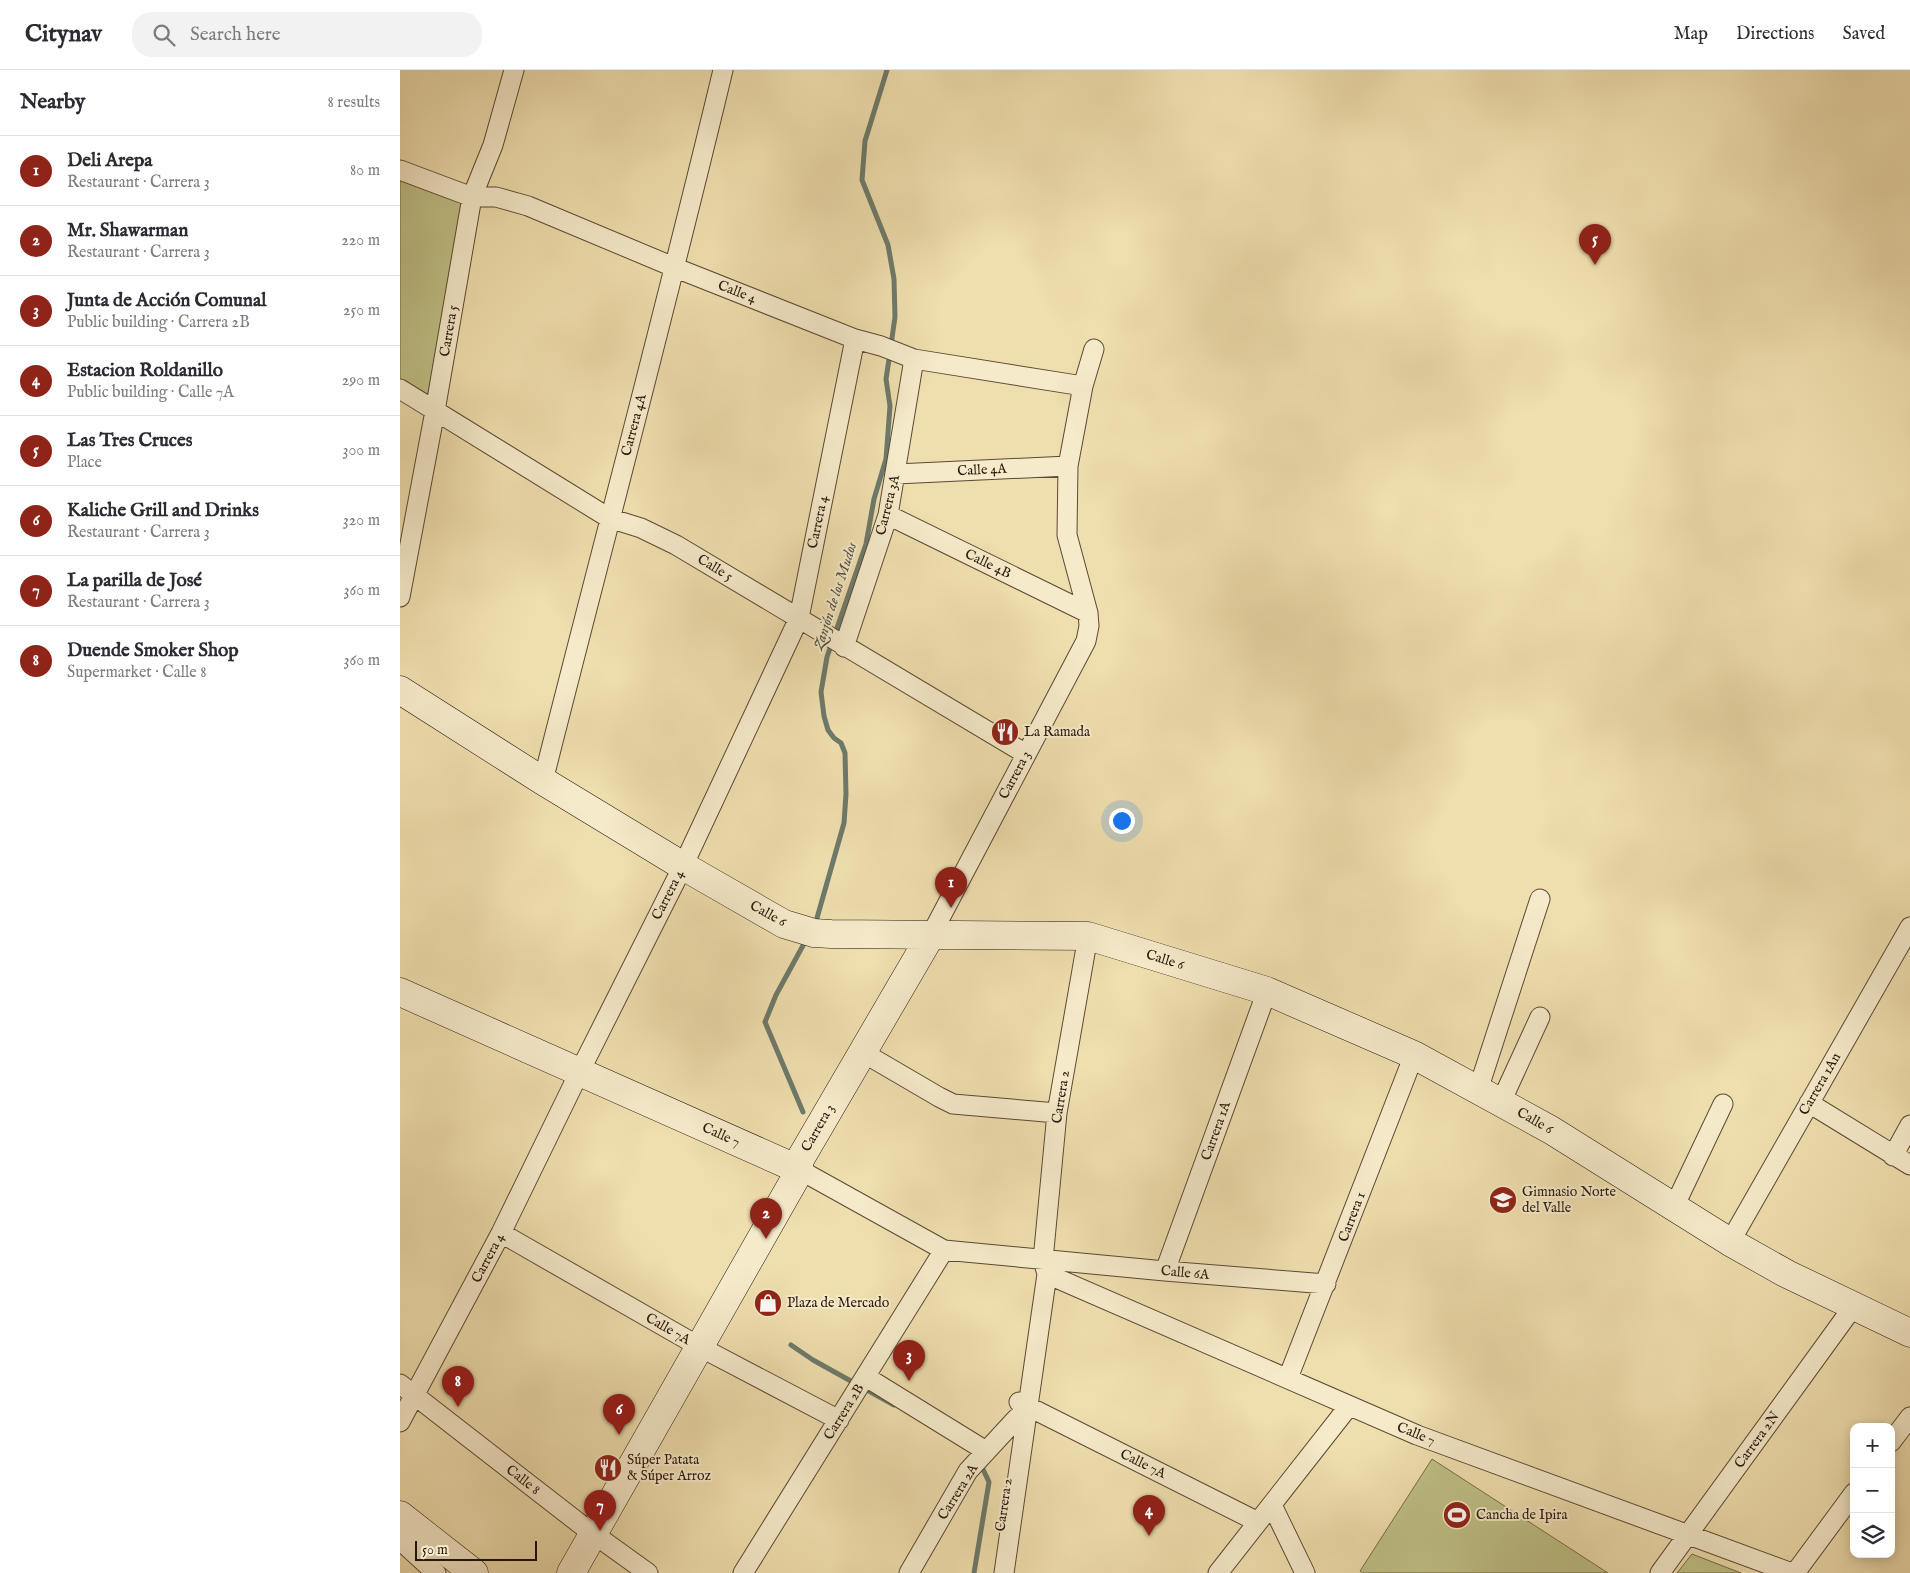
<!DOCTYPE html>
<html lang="en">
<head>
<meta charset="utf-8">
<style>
	:root { --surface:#fff; --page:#f2f2f3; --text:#2b2b33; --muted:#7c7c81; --line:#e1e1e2; --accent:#8f2418 }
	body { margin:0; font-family:"IM FELL English",serif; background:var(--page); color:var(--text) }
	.controls { position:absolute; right:15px; bottom:15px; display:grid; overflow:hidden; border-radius:10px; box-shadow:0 2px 12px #0003 }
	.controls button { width:45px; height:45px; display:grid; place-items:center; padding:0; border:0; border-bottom:1px solid var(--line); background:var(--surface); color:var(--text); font:25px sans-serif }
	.scale { position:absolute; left:15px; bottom:12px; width:122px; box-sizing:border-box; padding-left:5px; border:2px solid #2a170c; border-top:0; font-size:14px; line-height:18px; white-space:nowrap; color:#2a170c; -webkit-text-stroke:4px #f5eaca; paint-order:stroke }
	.you { position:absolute; left:721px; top:750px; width:18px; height:18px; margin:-12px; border:4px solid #fff; border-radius:50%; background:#1a73e8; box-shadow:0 0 0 8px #1a73e833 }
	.badge { display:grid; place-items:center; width:32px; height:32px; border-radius:50%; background:var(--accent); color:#fff; font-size:16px; font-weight:700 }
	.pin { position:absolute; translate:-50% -41px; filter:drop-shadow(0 1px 2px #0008) }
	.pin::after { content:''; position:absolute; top:26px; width:18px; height:15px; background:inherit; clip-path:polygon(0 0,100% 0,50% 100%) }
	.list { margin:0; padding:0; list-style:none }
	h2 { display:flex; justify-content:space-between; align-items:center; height:65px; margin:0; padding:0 20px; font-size:21px }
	h2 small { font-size:16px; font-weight:400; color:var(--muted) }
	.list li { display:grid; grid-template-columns:32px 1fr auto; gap:15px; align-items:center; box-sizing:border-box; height:70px; padding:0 20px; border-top:1px solid var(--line) }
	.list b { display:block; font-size:19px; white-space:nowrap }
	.list p { margin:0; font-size:16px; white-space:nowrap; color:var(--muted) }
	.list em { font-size:16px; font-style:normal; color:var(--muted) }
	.icon { flex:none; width:28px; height:28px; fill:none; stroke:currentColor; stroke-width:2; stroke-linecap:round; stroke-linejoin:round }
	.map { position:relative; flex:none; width:1510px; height:1503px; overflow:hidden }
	header { display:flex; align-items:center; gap:30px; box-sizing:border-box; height:70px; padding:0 25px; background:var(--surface); border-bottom:1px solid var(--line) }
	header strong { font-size:24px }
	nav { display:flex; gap:28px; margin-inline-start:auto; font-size:18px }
	.search { width:350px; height:45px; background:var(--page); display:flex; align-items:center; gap:12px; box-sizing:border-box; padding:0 18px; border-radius:20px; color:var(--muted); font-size:19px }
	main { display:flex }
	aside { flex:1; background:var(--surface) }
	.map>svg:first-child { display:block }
	.green { fill:#bfc086; stroke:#746c49 }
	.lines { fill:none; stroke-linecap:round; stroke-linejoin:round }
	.stream { stroke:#6d7a6a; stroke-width:5 }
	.street-casing { stroke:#5b4934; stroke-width:21 }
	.secondary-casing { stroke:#2a170c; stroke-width:29 }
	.street { stroke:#f5eaca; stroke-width:19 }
	.secondary { stroke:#f5eaca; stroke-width:28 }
	.labels { text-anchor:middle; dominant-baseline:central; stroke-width:4; stroke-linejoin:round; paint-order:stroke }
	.street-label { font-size:14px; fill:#2a170c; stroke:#f5eaca }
	.poi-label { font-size:14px; fill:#2a170c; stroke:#f5eaca; text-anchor:start }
	.water-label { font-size:15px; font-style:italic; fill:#515143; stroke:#f5eaca }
</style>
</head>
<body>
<header>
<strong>Citynav</strong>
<div class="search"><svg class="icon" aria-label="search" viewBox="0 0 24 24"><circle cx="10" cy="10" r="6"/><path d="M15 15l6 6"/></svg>Search here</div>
<nav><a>Map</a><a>Directions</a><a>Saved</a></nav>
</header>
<main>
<aside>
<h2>Nearby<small>8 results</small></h2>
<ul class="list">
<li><span class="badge">1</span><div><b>Deli Arepa</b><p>Restaurant · Carrera 3</p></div><em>80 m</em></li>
<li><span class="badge">2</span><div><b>Mr. Shawarman</b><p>Restaurant · Carrera 3</p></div><em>220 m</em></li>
<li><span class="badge">3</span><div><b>Junta de Acción Comunal</b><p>Public building · Carrera 2B</p></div><em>250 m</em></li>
<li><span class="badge">4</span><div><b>Estacion Roldanillo</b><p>Public building · Calle 7A</p></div><em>290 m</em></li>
<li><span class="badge">5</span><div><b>Las Tres Cruces</b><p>Place</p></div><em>300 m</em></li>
<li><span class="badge">6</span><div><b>Kaliche Grill and Drinks</b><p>Restaurant · Carrera 3</p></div><em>320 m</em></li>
<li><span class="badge">7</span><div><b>La parilla de José</b><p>Restaurant · Carrera 3</p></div><em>360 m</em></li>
<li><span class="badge">8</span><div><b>Duende Smoker Shop</b><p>Supermarket · Calle 8</p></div><em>360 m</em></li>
</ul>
</aside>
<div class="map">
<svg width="1510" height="1503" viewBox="0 0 1510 1503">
	<rect width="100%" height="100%" fill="#efdeae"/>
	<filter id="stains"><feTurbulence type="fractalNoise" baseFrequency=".004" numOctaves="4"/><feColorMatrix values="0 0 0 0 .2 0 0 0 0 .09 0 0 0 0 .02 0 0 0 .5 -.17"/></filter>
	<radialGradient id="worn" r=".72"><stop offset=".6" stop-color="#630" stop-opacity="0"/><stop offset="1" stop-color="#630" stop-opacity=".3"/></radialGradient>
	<path class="green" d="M0 100 72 127 35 341 0 319Z
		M1032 1389 1208 1503H963L960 1501Z
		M1292 1484 1341 1503H1277Z"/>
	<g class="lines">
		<path class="stream" d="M487 0 465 71 462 110 488 175 494 209 495 247 491 275
			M413 855 417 848 444 753 446 724 445 683 441 673 434 668 428 660 424 646 421 622 427 587 466 474 474 429 486 389 490 336 486 309 490 283
			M403 1042 365 952 376 925 406 870
			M391 1275 413 1290 494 1335
			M574 1503 589 1412 580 1393"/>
		<defs>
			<path id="street" d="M0 100 72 127H96L128 136 276 198 455 269 481 276 514 289 683 316
				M0 319 209 448 241 458 276 475 626 684
				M496 404 668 396
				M488 445 688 543
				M0 527 35 341 72 127 93 75 114 0
				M444 577 488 445 514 289
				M143 711C203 474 266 238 323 0
				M531 865 686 571 689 556 688 543 667 465 668 396 683 316 694 279
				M462 982 539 1027 553 1034 657 1043
				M1078 1020 1140 829
				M1101 1032 1140 947
				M1409 1033 1510 1095
				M1493 1086 1510 1055
				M400 1100 544 1180 765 1201 926 1214
				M1274 1137 1323 1034
				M101 1163 300 1277 439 1350
				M1330 1172 1510 857
				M765 1201 867 921
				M647 1204 1017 1365 1392 1503
				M466 1307 586 1381
				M888 1308 1014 985
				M0 1314 184 1457 248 1503
				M619 1332 858 1452
				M0 1352 101 1163 179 1003 283 796 399 548 455 269
				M1491 1372 1510 1347
				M872 1435 905 1503
				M0 1470 36 1503
				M343 1503 544 1180
				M509 1503 568 1401 617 1348
				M604 1503 647 1204 643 1190 657 1043 688 866
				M818 1503 949 1336
				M1260 1503 1453 1237
				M1395 1503 1454 1423"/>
			<path id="secondary" d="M0 620 143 711 283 796 384 854 414 863 431 864 688 866 867 921 1014 985 1151 1060 1330 1172 1387 1204 1510 1263
				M0 922 400 1100 171 1503
				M395 1098 531 865
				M0 1445 74 1503"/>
		</defs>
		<use href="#street" class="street-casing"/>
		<use href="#secondary" class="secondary-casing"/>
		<use href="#street" class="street"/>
		<use href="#secondary" class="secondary"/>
	</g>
	<defs>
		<symbol id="restaurant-disc" viewBox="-11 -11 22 22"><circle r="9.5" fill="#8f2418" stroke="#f5eaca"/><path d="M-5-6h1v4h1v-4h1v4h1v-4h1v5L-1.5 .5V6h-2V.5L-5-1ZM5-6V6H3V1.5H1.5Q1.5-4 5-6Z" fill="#fff"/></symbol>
		<symbol id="school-disc" viewBox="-11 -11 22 22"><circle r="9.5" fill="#8f2418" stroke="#f5eaca"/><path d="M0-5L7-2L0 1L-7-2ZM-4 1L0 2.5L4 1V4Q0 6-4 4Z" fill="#fff"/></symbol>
		<symbol id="shop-disc" viewBox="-11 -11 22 22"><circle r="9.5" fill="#8f2418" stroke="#f5eaca"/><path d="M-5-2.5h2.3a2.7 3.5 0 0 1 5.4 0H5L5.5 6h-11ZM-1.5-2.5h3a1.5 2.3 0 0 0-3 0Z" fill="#fff"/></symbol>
		<symbol id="stadium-disc" viewBox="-11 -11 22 22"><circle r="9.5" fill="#8f2418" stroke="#f5eaca"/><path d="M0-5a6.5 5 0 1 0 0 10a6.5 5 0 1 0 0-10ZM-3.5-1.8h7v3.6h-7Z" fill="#fff"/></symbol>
	</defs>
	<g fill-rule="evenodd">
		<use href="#restaurant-disc" x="589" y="646" width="32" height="32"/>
		<use href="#school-disc" x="1087" y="1114" width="32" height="32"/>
		<use href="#shop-disc" x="352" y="1217" width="32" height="32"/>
		<use href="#restaurant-disc" x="192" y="1382" width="32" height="32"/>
		<use href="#stadium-disc" x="1041" y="1429" width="32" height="32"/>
	</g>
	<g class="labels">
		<g class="street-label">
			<text transform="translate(337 222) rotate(21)">Calle 4</text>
			<text transform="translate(49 261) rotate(-80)">Carrera 5</text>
			<text transform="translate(234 355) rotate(-75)">Carrera 4A</text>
			<text transform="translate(582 400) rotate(-3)">Calle 4A</text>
			<text transform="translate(488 435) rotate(-76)">Carrera 3A</text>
			<text transform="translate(418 452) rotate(-78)">Carrera 4</text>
			<text transform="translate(588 494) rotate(26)">Calle 4B</text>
			<text transform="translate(315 498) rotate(31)">Calle 5</text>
			<text transform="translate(615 705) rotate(-62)">Carrera 3</text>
			<text transform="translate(268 825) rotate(-63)">Carrera 4</text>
			<text transform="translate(368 844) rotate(29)">Calle 6</text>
			<text transform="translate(765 890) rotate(17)">Calle 6</text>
			<text transform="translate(1420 1014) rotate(-60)">Carrera 1An</text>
			<text transform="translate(661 1027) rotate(-81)">Carrera 2</text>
			<text transform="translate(1135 1051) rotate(30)">Calle 6</text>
			<text transform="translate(418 1058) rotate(-60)">Carrera 3</text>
			<text transform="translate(816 1061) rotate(-70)">Carrera 1A</text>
			<text transform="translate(321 1065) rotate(24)">Calle 7</text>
			<text transform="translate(952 1147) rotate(-69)">Carrera 1</text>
			<text transform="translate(88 1188) rotate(-62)">Carrera 4</text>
			<text transform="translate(785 1203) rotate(5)">Calle 6A</text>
			<text transform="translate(268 1259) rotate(30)">Calle 7A</text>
			<text transform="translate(444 1342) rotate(-58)">Carrera 2B</text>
			<text transform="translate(1016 1364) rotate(22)">Calle 7</text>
			<text transform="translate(1357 1370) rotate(-54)">Carrera 2N</text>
			<text transform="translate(743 1394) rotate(26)">Calle 7A</text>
			<text transform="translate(123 1410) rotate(38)">Calle 8</text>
			<text transform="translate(558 1422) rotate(-58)">Carrera 2A</text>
			<text transform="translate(604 1435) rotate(-82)">Carrera 2</text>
		</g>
		<g class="poi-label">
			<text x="624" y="662">La Ramada</text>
			<text x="1122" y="1122">Gimnasio Norte<tspan x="1122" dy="16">del Valle</tspan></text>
			<text x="387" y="1233">Plaza de Mercado</text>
			<text x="227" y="1390">Súper Patata<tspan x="227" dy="16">&amp; Súper Arroz</tspan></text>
			<text x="1076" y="1445">Cancha de Ipira</text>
		</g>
		<g class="water-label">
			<text transform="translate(435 526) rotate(-72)">Zanjón de los Mudos</text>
		</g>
	</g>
	<rect width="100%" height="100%" filter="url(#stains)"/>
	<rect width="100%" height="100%" fill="url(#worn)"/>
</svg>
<div class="controls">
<button>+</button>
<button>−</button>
<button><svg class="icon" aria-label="layers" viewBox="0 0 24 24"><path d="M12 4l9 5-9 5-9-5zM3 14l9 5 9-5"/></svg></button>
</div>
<div class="scale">50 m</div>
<div class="you"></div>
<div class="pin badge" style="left:551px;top:838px">1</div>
<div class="pin badge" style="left:366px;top:1169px">2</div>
<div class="pin badge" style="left:509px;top:1311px">3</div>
<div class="pin badge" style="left:749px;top:1466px">4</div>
<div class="pin badge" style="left:1195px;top:195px">5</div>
<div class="pin badge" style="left:219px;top:1365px">6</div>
<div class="pin badge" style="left:200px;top:1461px">7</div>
<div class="pin badge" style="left:58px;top:1337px">8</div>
</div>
</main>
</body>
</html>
